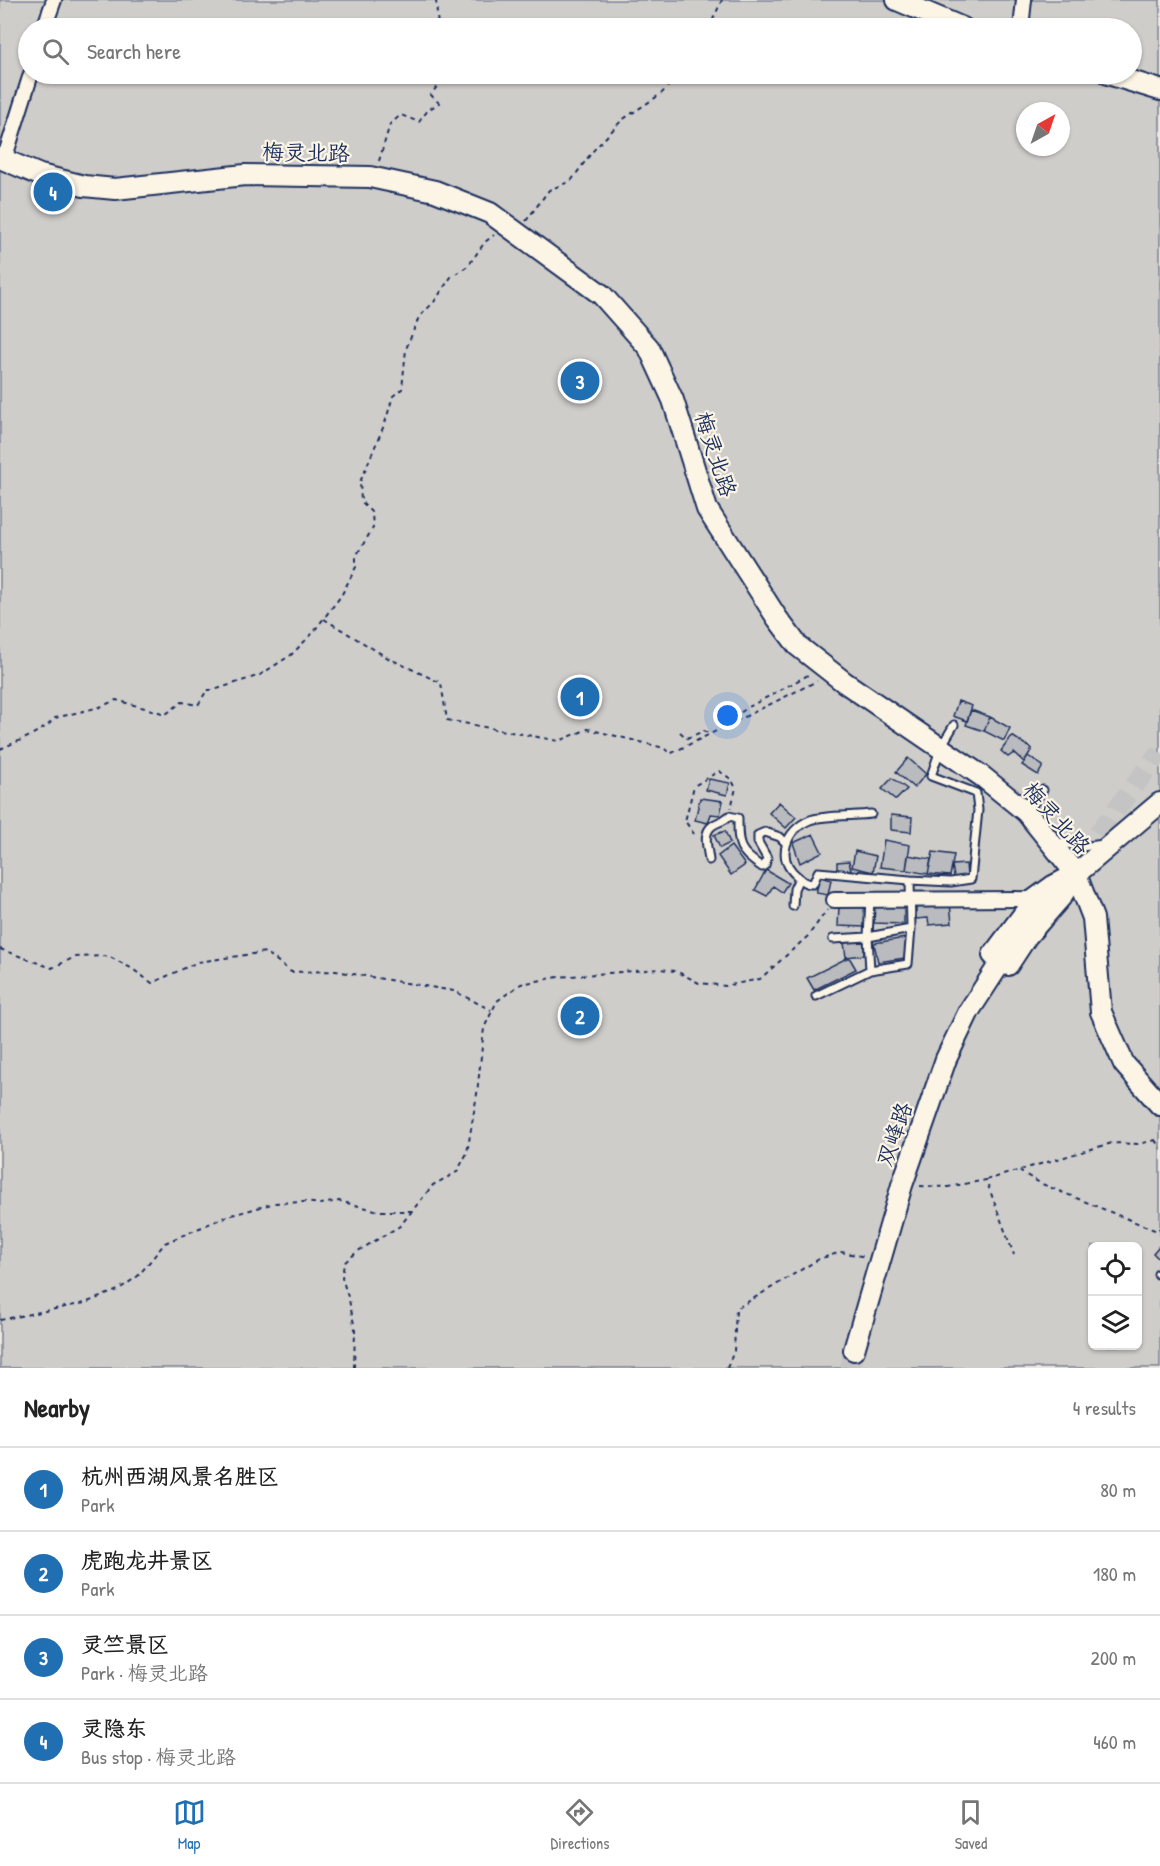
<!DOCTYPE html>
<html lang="en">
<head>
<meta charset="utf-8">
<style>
	:root { --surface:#fff; --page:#f6f6f6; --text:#222; --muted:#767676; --line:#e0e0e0; --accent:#1f6fb2 }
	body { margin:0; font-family:"Patrick Hand","LXGW WenKai TC",sans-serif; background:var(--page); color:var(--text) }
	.controls { position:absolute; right:18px; bottom:18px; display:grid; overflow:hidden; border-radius:9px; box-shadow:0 2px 4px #0004 }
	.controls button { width:54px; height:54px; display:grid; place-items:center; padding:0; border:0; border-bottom:2px solid var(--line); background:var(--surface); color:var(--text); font:30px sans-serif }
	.compass { position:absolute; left:1016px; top:102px; width:54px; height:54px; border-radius:50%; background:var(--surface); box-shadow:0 2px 4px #0004; rotate:40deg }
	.you { position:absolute; left:728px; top:716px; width:21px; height:21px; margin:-15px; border:4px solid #fff; border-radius:50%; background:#1a73e8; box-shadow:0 0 0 9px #1a73e833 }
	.badge { display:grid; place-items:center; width:39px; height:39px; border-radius:50%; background:var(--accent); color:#fff; font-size:20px; font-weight:700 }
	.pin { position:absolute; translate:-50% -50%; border:3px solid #fff; box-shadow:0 2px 6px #0006 }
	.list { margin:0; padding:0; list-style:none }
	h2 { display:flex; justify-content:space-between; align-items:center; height:78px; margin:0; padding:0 24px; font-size:26px }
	h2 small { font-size:20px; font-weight:400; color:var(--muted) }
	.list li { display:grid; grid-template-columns:39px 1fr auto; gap:18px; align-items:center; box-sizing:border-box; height:84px; padding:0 24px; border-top:2px solid var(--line) }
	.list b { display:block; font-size:22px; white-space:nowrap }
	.list p { margin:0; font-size:20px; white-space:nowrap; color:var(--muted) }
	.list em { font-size:20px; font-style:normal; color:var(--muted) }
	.icon { flex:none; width:33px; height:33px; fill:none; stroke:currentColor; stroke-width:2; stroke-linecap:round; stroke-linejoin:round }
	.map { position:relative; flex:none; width:1160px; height:1368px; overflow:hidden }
	.search { position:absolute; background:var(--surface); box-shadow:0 2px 4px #0004; left:18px; right:18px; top:18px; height:66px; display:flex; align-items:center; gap:15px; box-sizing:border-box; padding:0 21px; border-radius:33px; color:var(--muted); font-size:22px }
	.sheet { height:414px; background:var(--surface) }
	nav { display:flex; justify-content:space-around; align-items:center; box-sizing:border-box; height:84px; border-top:2px solid var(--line); background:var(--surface); font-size:16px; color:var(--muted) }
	nav a { display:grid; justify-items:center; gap:3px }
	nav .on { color:var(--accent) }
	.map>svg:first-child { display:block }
	.green { fill:#cfcdca; stroke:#757e94; stroke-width:1.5; fill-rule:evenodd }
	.building { fill:#babbbe; stroke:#1b2f5e; stroke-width:1.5 }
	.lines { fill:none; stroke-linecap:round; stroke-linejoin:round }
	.secondary-tunnel { stroke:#c4c4c4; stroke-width:20; stroke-dasharray:20 10; stroke-linecap:butt }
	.lane-casing { stroke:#1b2f5e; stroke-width:11 }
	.street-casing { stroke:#1b2f5e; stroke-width:18 }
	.secondary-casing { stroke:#1b2f5e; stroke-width:24 }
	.path { stroke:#1b2f5e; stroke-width:2; stroke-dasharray:4.5 4.5; stroke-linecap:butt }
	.lane { stroke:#fcf5e5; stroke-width:7 }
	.street { stroke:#fcf5e5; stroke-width:14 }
	.secondary { stroke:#fcf5e5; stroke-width:20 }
	.labels { text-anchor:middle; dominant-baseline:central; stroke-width:4.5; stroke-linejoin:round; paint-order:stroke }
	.street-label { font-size:22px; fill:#1b2f5e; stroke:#fcf5e5 }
</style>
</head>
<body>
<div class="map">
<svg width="1160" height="1368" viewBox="0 0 1160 1368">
	<rect width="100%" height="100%" fill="#eee9dd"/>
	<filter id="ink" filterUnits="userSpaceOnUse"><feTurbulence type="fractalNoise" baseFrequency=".0167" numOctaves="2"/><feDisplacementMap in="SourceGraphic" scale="12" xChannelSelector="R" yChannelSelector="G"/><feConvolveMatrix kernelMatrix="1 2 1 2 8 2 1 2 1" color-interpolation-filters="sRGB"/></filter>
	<g filter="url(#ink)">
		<path class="green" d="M0 0H1160V1368H0ZM28 28H1132V74H28ZM1025 111H1061V147H1025ZM1092 1246H1138V1346H1092Z"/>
		<path class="building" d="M958 701 972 706 967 721 953 716Z
			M971 710 990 717 984 731 966 725Z
			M990 717 1010 728 1004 741 984 731Z
			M1012 736 1032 749 1024 762 1014 753 1008 757 1001 751Z
			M1028 756 1043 766 1038 775 1022 765Z
			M908 758 926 774 914 788 896 772Z
			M892 778 907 789 896 800 882 789Z
			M709 779 730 783 727 795 706 790Z
			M700 798 723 801 720 815 711 814 708 823 695 820Z
			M779 802 796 817 786 828 769 813Z
			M891 815 912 817 911 832 891 830Z
			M725 831 730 843 720 848 714 835Z
			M813 834 822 852 800 863 793 843Z
			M884 840 910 845 906 870 880 867Z
			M731 846 745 865 731 875 718 856Z
			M855 851 876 856 873 872 852 867Z
			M933 852 954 855 950 876 928 874Z
			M908 855 931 859 928 874 906 870Z
			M849 861 851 871 837 874V862Z
			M966 864 967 876 954 877 952 865Z
			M766 870 788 883 782 892 773 886 767 896 755 890Z
			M820 877 831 880 828 895 816 893Z
			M950 903 952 923 929 925 928 918 916 919V904Z
			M904 904V924L874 923 875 905Z
			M864 905 865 927 838 926 839 906Z
			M906 938 905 958 878 962 874 943Z
			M864 941V955L846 957 844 943Z
			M849 957 856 969 814 990 807 978Z
			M1160 1245V1260L1153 1253Z"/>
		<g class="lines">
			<path class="secondary-tunnel" d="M1061 882 1160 752
				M850 1368 854 1350"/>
			<defs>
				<path id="lane" d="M1027 812 1043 790
					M1058 842 1082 847 1103 844
					M709 860C708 849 702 834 712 826 717 822 723 822 729 816L738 818C738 846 738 851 762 867L765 865 767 858 758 842V835L765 832 780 837 786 843
					M910 880 951 882 971 879 978 810 976 793 931 776 941 747 954 725
					M870 899 868 937 870 970 908 964 911 929
					M793 906 794 889 799 878
					M833 939 868 937 911 929 910 880 818 872 813 884C805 884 802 881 797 876 775 858 786 830 810 820 822 815 857 816 871 814
					M816 996 870 970
					M1158 1274 1160 1272"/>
				<path id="street" d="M44 28 54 0
					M1021 28 1024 0
					M4 160 31 74
					M834 900 1035 899"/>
				<path id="secondary" d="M897 0 963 28
					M1108 74 1160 90
					M0 158 40 175 84 186 115 189 245 175 370 177 435 191 490 213 602 295 649 348 673 400 707 509 777 618 798 646 844 682 983 777 1026 812 1076 874 1093 918 1101 1012 1124 1064 1160 1105
					M993 955 1035 899 1053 886 1076 874 1160 803
					M1008 965 1027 936 1061 897 1074 876
					M854 1350 902 1185 946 1059 969 1011 1010 948"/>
			</defs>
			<use href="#lane" class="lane-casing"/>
			<use href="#street" class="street-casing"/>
			<use href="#secondary" class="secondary-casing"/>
			<path class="path" d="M436 0 438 28
				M709 28 722 0
				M379 161 390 124 401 115 419 122 428 110 439 103 431 95 442 79 440 74
				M526 221 549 190 571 181 592 152 622 120 661 94 679 74
				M324 619 388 658 441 683 447 720 559 741 588 729 664 748 670 754 817 681
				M719 728 747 708 810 674
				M680 732 687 738 704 731 709 733
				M0 749 28 737 47 726 55 718 100 707 116 700 166 714 182 702 198 705 207 690H214L260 675 291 655 311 635 341 596 356 567V556L373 528 372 513 361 501 360 482 385 423 393 396 402 389 406 349 419 317 434 302 451 277 468 266 485 242 494 235
				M694 834 685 821 694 786 719 771 731 779 736 788 731 808
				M0 949 52 968 75 957 108 956 131 968 152 983 198 962 266 952 291 972 336 971 454 991 491 1010
				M1155 1140 1160 1148
				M1019 1171 1042 1184 1157 1231 1160 1228
				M986 1180 1112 1143 1138 1144 1160 1139
				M920 1186 948 1187 986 1180 1014 1255
				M0 1320 85 1303 118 1290 138 1276 165 1243 225 1217 275 1203 304 1202 320 1204 339 1201 379 1211H412
				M354 1368 355 1329 349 1300 342 1278 344 1263 358 1251 400 1226 433 1185 457 1172 467 1153 477 1094 484 1028 497 1001 521 984 558 977 659 969 676 971 699 983 725 986 760 979 808 936 827 910
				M727 1368 734 1351 736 1309 819 1259 841 1252 866 1257"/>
			<use href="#lane" class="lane"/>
			<use href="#street" class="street"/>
			<use href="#secondary" class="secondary"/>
		</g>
	</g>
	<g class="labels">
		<g class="street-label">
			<text transform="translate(306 152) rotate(1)">梅灵北路</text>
			<text transform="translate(716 454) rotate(72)">梅灵北路</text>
			<text transform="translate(1057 818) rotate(48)">梅灵北路</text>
			<text transform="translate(894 1134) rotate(-71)">双峰路</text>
		</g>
	</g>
</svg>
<div class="controls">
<button><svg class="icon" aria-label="locate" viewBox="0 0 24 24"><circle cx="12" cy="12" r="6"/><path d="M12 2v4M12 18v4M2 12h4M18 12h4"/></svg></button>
<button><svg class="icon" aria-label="layers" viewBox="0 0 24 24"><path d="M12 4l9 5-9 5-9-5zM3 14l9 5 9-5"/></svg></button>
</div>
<svg class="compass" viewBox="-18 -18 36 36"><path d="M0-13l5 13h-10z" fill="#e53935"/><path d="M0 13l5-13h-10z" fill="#767676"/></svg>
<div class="you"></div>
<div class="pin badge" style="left:580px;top:697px">1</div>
<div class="pin badge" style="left:580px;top:1016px">2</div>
<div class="pin badge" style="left:580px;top:381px">3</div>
<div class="pin badge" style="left:53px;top:192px">4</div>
<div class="search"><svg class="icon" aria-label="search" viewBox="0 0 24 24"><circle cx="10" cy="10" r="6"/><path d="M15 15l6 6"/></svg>Search here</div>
</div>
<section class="sheet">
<h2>Nearby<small>4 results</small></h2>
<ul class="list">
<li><span class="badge">1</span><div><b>杭州西湖风景名胜区</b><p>Park</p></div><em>80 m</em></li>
<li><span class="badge">2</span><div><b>虎跑龙井景区</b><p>Park</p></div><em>180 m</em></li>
<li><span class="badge">3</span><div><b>灵竺景区</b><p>Park · 梅灵北路</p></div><em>200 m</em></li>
<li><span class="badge">4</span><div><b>灵隐东</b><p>Bus stop · 梅灵北路</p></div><em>460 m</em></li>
</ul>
</section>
<nav>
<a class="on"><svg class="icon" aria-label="map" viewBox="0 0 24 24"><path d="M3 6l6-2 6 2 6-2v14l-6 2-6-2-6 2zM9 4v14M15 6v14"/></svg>Map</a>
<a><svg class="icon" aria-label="directions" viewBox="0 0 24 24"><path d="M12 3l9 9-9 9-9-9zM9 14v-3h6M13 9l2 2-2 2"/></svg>Directions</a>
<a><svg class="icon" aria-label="saved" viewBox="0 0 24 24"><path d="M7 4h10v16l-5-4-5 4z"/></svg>Saved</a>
</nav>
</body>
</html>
